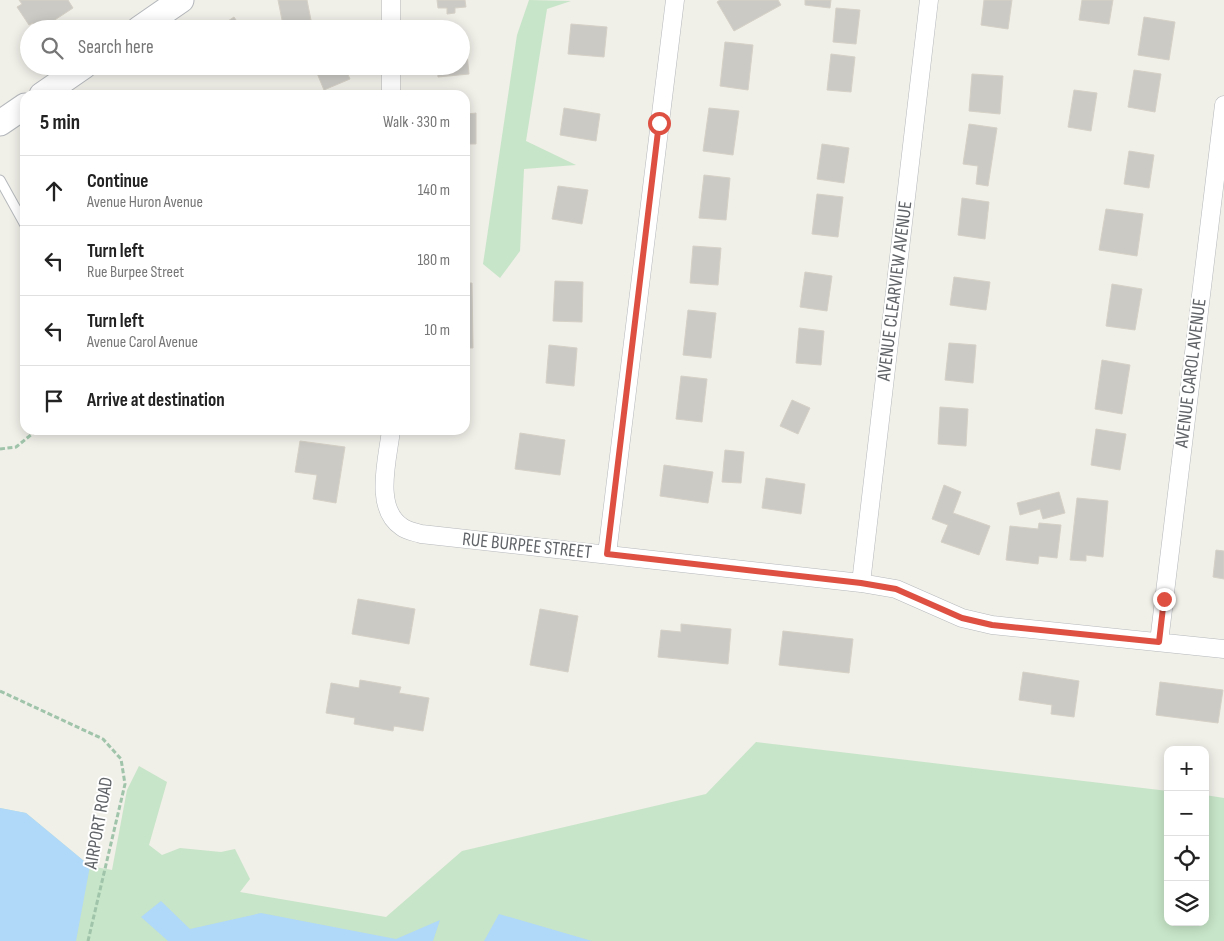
<!DOCTYPE html>
<html lang="en">
<head>
<meta charset="utf-8">
<style>
	:root { --surface:#fff; --page:#f2f2f2; --text:#222; --muted:#767676; --line:#e0e0e0 }
	body { margin:0; font-family:"Sofia Sans Condensed",sans-serif; background:var(--page); color:var(--text) }
	.controls { position:absolute; right:15px; bottom:15px; display:grid; overflow:hidden; border-radius:10px; box-shadow:0 2px 12px #0003 }
	.controls button { width:45px; height:45px; display:grid; place-items:center; padding:0; border:0; border-bottom:1px solid var(--line); background:var(--surface); color:var(--text); font:25px sans-serif }
	.stop { position:absolute; width:15px; height:15px; margin:-11px; border:4px solid #dd5042; border-radius:50%; background:#fff }
	.stop.end { background:#dd5042; border-color:#fff; box-shadow:0 1px 5px #0008 }
	.list { margin:0; padding:0; list-style:none }
	h2 { display:flex; justify-content:space-between; align-items:center; height:65px; margin:0; padding:0 20px; font-size:21px }
	h2 small { font-size:16px; font-weight:400; color:var(--muted) }
	.list li { display:grid; grid-template-columns:32px 1fr auto; gap:15px; align-items:center; box-sizing:border-box; height:70px; padding:0 20px; border-top:1px solid var(--line) }
	.list b { display:block; font-size:19px; white-space:nowrap }
	.list p { margin:0; font-size:16px; white-space:nowrap; color:var(--muted) }
	.list em { font-size:16px; font-style:normal; color:var(--muted) }
	.icon { flex:none; width:28px; height:28px; fill:none; stroke:currentColor; stroke-width:2; stroke-linecap:round; stroke-linejoin:round }
	.map { position:relative; flex:none; width:1224px; height:941px; overflow:hidden }
	.search { position:absolute; background:var(--surface); box-shadow:0 2px 12px #0003; left:20px; top:20px; width:450px; height:55px; display:flex; align-items:center; gap:12px; box-sizing:border-box; padding:0 18px; border-radius:28px; color:var(--muted); font-size:19px }
	.panel { position:absolute; background:var(--surface); box-shadow:0 2px 12px #0003; left:20px; top:90px; width:450px; height:345px; border-radius:15px }
	.map>svg:first-child { display:block }
	.green { fill:#c7e5c8 }
	.water { fill:#b0d8f9 }
	.building { fill:#cccac5; stroke:#d5d1c7 }
	.lines { fill:none; stroke-linecap:round; stroke-linejoin:round }
	.lane-casing { stroke:#b5b8bb; stroke-width:11 }
	.street-casing { stroke:#b5b8bb; stroke-width:19 }
	.secondary-casing { stroke:#b4b7bb; stroke-width:27 }
	.path { stroke:#9fc4aa; stroke-width:3; stroke-dasharray:5 2.5; stroke-linecap:butt }
	.lane { stroke:#fff; stroke-width:9 }
	.street { stroke:#fff; stroke-width:18 }
	.secondary { stroke:#fff; stroke-width:25 }
	.route { stroke:#dd5042; stroke-width:6 }
	.labels { text-anchor:middle; dominant-baseline:central; stroke-width:4; stroke-linejoin:round; paint-order:stroke }
	.street-label { font-size:19px; fill:#606367; stroke:#fff }
</style>
</head>
<body>
<div class="map">
<svg width="1224" height="941" viewBox="0 0 1224 941">
	<rect width="100%" height="100%" fill="#f0efe8"/>
	<path class="green" d="M529 0 571 1 547 9 526 141 576 165 524 169 520 251 500 278 483 264 517 35Z
		M756 742 1168 791V922H1205V795L1224 798V941H0V808L26 813 90 866 112 870 127 790 139 766 167 782 149 845 162 855 180 848 221 852 235 849 250 879 240 892 386 917 462 851 706 794Z"/>
	<path class="water" d="M0 808 26 813 90 866 76 941H0Z
		M161 901 190 929 261 913 396 939 440 920 433 941H168L141 917Z
		M499 914 592 941H484Z"/>
	<path class="building" d="M19 0H68L73 8 41 29H37L33 23 29 25 17 7 22 4Z
		M278 0H307L311 20 283 25Z
		M437 0H465L466 7 455 8V13L447 14V8H438Z
		M720 0H778L781 5 734 31 717 2Z
		M805 0H831L830 8 805 5Z
		M984 0H1012L1008 29 981 25Z
		M1082 0H1113L1109 24 1079 20Z
		M836 8 860 10 856 44 833 42Z
		M234 17 242 29H216Z
		M1144 17 1175 22 1169 60 1138 55Z
		M571 24 607 27 604 57 568 54Z
		M725 42 753 45 748 90 720 86Z
		M466 43 469 74 438 77 437 66H461V44Z
		M831 54 855 57 851 92 827 90Z
		M314 66H344L350 79 324 90Z
		M1134 70 1161 74 1155 112 1128 107Z
		M972 74 1003 76 1000 114 969 111Z
		M1074 90 1097 93 1091 131 1068 127Z
		M465 105 466 114 476 113V144H465Z
		M564 108 600 114 596 141 560 135Z
		M709 108 739 111 733 155 703 151Z
		M969 124 997 128 988 186 976 184 978 166 963 164Z
		M822 144 849 148 844 183 817 179Z
		M1129 151 1154 155 1149 188 1124 184Z
		M704 175 730 178 726 220 699 218Z
		M558 186 588 190 582 224 552 219Z
		M817 194 843 197 838 237 812 234Z
		M962 198 989 202 985 239 958 235Z
		M1106 209 1143 214 1137 256 1099 250Z
		M465 217H466L467 256H465Z
		M693 246 721 248 718 285 690 283Z
		M805 272 832 276 827 311 800 307Z
		M954 277 990 282 986 310 950 305Z
		M555 281 583 282 582 322 553 321Z
		M465 283H472L473 348H465Z
		M1112 284 1142 289 1135 330 1106 326Z
		M688 310 716 313 711 358 683 355Z
		M799 328 824 331 821 365 796 363Z
		M949 343 976 345 973 383 945 380Z
		M549 345 577 348 574 386 546 383Z
		M1102 360 1130 365 1122 414 1095 409Z
		M681 376 707 379 702 422 676 419Z
		M792 400 810 408 798 434 780 426Z
		M940 407 968 409 966 446 938 444Z
		M1096 429 1126 434 1120 470 1091 465Z
		M520 433 565 440 560 475 515 469Z
		M300 441 345 447 336 503 313 499 317 475 295 472Z
		M725 450 744 452 741 483 722 482Z
		M664 465 713 472 708 503 660 496Z
		M766 478 805 484 801 514 762 508Z
		M944 485 961 492 953 513 990 526 979 555 941 542 948 525 932 519Z
		M1059 492 1065 513 1043 519 1040 509 1020 515 1017 503Z
		M1077 498 1108 501 1103 557 1086 555V561L1070 560Z
		M1039 523 1061 525 1057 558 1039 556 1038 564 1006 560 1010 526 1038 529Z
		M1216 550 1224 551V579L1213 577Z
		M358 599 415 609 409 644 352 634Z
		M540 609 578 616 568 672 530 665Z
		M681 624 731 629 728 664 658 657 661 630 681 632Z
		M783 631 853 639 849 673 779 665Z
		M1023 672 1079 681 1074 717 1051 714 1052 705 1019 700Z
		M360 680 401 687 399 693 429 698 423 731 394 726 393 731 354 724 355 718 326 713 331 683 359 688Z
		M1160 682 1223 690 1218 723 1156 715Z"/>
	<g class="lines">
		<defs>
			<path id="lane" d="M0 180 25 225"/>
			<path id="street" d="M391 0V29
				M391 66V95
				M391 430C388 458 373 508 402 527 407 531 415 532 421 534L861 583 896 589 962 618 992 625 1224 649
				M607 554 675 0
				M861 583 929 0
				M1159 642 1224 105"/>
			<path id="secondary" d="M139 29 181 0
				M42 95 84 66
				M0 123 25 106"/>
		</defs>
		<use href="#lane" class="lane-casing"/>
		<use href="#street" class="street-casing"/>
		<use href="#secondary" class="secondary-casing"/>
		<path class="path" d="M0 449 16 447 37 430
			M0 691 103 739 121 759 125 784 88 941"/>
		<use href="#lane" class="lane"/>
		<use href="#street" class="street"/>
		<use href="#secondary" class="secondary"/>
	</g>
	<g class="lines">
		<path class="route" d="M659 123 607 554 861 583 896 589 962 618 992 625 1159 642 1164 599"/>
	</g>
	<g class="labels">
		<g class="street-label">
			<text transform="translate(895 291) rotate(-83)">AVENUE CLEARVIEW AVENUE</text>
			<text transform="translate(1191 373) rotate(-83)">AVENUE CAROL AVENUE</text>
			<text transform="translate(527 546) rotate(6)">RUE BURPEE STREET</text>
			<text transform="translate(99 823) rotate(-80)">AIRPORT ROAD</text>
		</g>
	</g>
</svg>
<div class="controls">
<button>+</button>
<button>−</button>
<button><svg class="icon" aria-label="locate" viewBox="0 0 24 24"><circle cx="12" cy="12" r="6"/><path d="M12 2v4M12 18v4M2 12h4M18 12h4"/></svg></button>
<button><svg class="icon" aria-label="layers" viewBox="0 0 24 24"><path d="M12 4l9 5-9 5-9-5zM3 14l9 5 9-5"/></svg></button>
</div>
<div class="stop" style="left:659px;top:123px"></div>
<div class="stop end" style="left:1164px;top:599px"></div>
<div class="search"><svg class="icon" aria-label="search" viewBox="0 0 24 24"><circle cx="10" cy="10" r="6"/><path d="M15 15l6 6"/></svg>Search here</div>
<section class="panel">
<h2>5 min<small>Walk · 330 m</small></h2>
<ul class="list">
<li><svg class="icon" aria-label="ahead" viewBox="0 0 24 24"><path d="M12 20V5M6 11l6-6 6 6"/></svg><div><b>Continue</b><p>Avenue Huron Avenue</p></div><em>140 m</em></li>
<li><svg class="icon" aria-label="left" viewBox="0 0 24 24"><path d="M17 20v-9H6M10 6l-5 5 5 5"/></svg><div><b>Turn left</b><p>Rue Burpee Street</p></div><em>180 m</em></li>
<li><svg class="icon" aria-label="left" viewBox="0 0 24 24"><path d="M17 20v-9H6M10 6l-5 5 5 5"/></svg><div><b>Turn left</b><p>Avenue Carol Avenue</p></div><em>10 m</em></li>
<li><svg class="icon" aria-label="arrive" viewBox="0 0 24 24"><path d="M6 21V4h12l-3 4 3 4H6"/></svg><div><b>Arrive at destination</b></div></li>
</ul>
</section>
</div>
</body>
</html>
